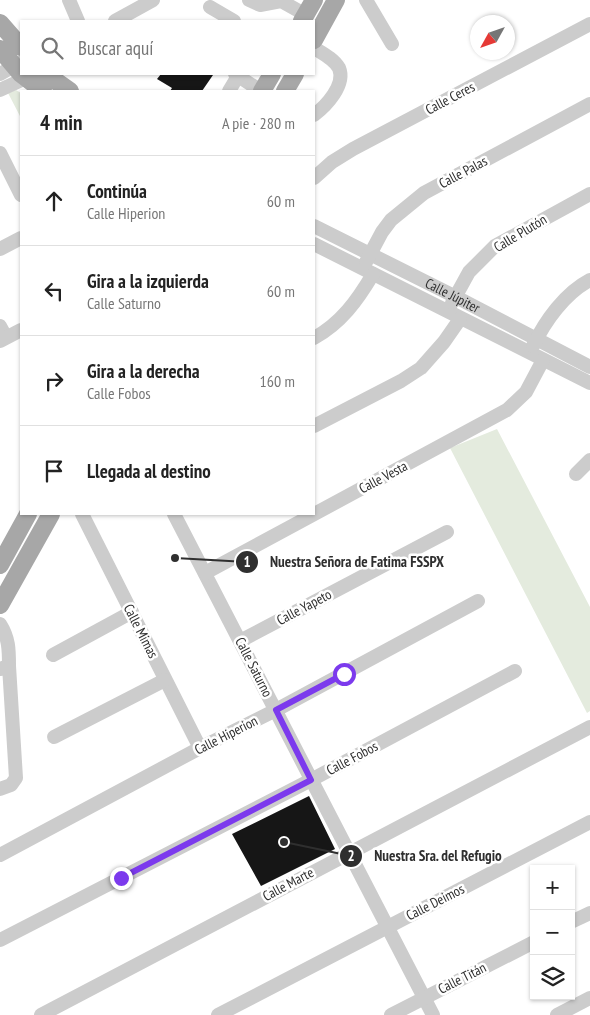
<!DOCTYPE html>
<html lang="es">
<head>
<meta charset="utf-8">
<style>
	:root { --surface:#fff; --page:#f6f6f6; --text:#222; --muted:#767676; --line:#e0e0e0 }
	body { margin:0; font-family:"PT Sans Narrow",sans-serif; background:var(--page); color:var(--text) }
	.controls { position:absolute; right:15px; bottom:15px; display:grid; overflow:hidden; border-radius:0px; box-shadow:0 1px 4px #0004 }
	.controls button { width:45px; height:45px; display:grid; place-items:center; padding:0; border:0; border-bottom:1px solid var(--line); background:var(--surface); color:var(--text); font:25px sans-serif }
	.compass { position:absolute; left:470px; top:15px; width:45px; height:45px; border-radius:50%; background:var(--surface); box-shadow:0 1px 4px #0004; rotate:230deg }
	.stop { position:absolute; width:15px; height:15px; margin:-11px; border:4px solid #7c3aed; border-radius:50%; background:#fff }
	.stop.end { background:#7c3aed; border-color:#fff; box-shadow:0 1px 5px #0008 }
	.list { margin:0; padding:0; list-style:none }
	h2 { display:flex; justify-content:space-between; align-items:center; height:65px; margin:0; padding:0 20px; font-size:21px }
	h2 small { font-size:16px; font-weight:400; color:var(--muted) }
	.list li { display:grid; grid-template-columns:32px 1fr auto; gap:15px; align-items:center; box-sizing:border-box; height:90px; padding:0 20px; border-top:1px solid var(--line) }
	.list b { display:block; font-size:19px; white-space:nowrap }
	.list p { margin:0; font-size:16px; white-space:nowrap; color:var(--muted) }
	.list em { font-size:16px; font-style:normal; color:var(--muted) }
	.icon { flex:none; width:28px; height:28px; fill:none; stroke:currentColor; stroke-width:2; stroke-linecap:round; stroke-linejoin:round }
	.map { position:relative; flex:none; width:590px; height:1015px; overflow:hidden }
	.search { position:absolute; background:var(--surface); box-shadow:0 1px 4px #0004; left:20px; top:20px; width:295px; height:55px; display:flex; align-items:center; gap:12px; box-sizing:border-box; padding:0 18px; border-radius:0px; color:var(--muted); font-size:19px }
	.panel { position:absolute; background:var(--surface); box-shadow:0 1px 4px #0004; left:20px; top:90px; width:295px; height:425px; border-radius:0px }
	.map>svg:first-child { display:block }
	.green { fill:#e4ebde }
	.building { fill:#161616 }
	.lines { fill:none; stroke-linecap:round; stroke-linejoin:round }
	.minor { stroke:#ccc; stroke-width:14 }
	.major { stroke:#a7a7a7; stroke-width:18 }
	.route { stroke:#7c3aed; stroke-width:6 }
	.labels { text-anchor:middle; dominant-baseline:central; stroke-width:5; stroke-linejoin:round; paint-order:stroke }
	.street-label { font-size:14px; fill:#2f2f2f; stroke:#fff }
	.leader { fill:none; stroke:#2f2f2f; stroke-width:2 }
	.callout-dot { fill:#2f2f2f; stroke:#fff; stroke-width:2 }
	.mark-label { font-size:15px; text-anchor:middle; font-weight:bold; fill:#fff }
	.callout-label { font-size:15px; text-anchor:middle; font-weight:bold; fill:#2f2f2f; stroke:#fff; stroke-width:5; stroke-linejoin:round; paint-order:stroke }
</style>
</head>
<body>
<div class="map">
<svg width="590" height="1015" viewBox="0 0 590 1015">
	<rect width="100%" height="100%" fill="#fff"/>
	<path class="green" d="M16 90 21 93V118L8 93Z
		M497 429 590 607V711L587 713 450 448Z"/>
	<path class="building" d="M161 74H211L213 75 202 91H170L172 88 157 79Z
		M309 796 335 849 261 886 232 834Z"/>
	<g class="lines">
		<g class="minor">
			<path d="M69 0 78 21"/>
			<path d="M249 0 260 5 281 1 306 15"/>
			<path d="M366 0 392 44"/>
			<path d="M210 7 234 21"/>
			<path d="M115 21 153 0"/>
			<path d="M314 48C322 53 334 59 339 68 346 85 326 106 314 115"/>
			<path d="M0 74 21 62"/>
			<path d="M238 76 261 91"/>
			<path d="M0 90 26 78 31 74"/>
			<path d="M229 91 238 76 235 74"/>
			<path d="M0 153 21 195"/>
			<path d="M314 178 332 162 353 149 590 24"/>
			<path id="s1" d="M314 226 456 297 590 367"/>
			<path d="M314 244 590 383"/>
			<path d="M0 249 21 238"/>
			<path d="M366 262 382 232 391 220 424 193 590 104"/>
			<path d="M452 303 469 272 495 246 590 194"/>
			<path d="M0 326 6 337"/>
			<path d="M314 338C341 323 357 301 373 274"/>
			<path d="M0 341 21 330"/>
			<path d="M533 346C545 321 565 293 590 280"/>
			<path d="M314 426 401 381 421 368 444 342 460 319"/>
			<path d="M576 474 590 460"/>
			<path d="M82 514 200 748"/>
			<path d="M174 514 433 1015"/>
			<path d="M205 573 507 410 526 392 543 360"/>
			<path d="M0 624C9 638 9 650 9 666"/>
			<path d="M240 641 447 532"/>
			<path d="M53 655 132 612"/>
			<path d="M0 669 9 666 16 778 11 785 0 789"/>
			<path d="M54 737 165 680"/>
			<path d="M0 855 200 748 276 710 478 601"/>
			<path d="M571 922 590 913"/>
			<path d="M0 940 311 780 515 671"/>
			<path d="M41 1015 590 727"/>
			<path d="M218 1015 590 822"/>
			<path d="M391 1015 534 942"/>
			<path d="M557 1015 590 998"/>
		</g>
		<path class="major" d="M302 21 314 0
			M0 23 21 47
			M314 40 336 0
			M0 49 21 74 43 91
			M46 74 70 91
			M262 91 272 74
			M285 91 295 74
			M0 565 28 514
			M0 605 51 514"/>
	</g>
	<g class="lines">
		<path class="route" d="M121 878 311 780 276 710 344 674"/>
	</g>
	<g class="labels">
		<g class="street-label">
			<text transform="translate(450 98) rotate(-28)">Calle Ceres</text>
			<text transform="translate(463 172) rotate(-28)">Calle Palas</text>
			<text transform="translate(520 233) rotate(-31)">Calle Plutón</text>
			<text stroke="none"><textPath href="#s1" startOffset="155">Calle Júpiter</textPath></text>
			<text transform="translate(383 477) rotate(-28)">Calle Vesta</text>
			<text transform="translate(304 607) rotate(-28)">Calle Yapeto</text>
			<text transform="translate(141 631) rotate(63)">Calle Mimas</text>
			<text transform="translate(254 667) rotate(63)">Calle Saturno</text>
			<text transform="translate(226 735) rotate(-27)">Calle Hiperion</text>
			<text transform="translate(352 758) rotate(-28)">Calle Fobos</text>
			<text transform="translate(288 884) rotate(-28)">Calle Marte</text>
			<text transform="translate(435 902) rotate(-27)">Calle Deimos</text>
			<text transform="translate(462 978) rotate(-27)">Calle Titán</text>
		</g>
	</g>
	<path class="leader" d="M175 558L247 562M284 842L351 856"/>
	<g class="callout-dot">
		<circle cx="175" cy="558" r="5"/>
		<circle cx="284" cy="842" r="5"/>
		<circle cx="247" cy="562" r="12"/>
		<circle cx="351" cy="856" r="12"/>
	</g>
	<g class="mark-label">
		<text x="247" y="567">1</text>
		<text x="351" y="861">2</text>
	</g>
	<g class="callout-label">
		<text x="357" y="567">Nuestra Señora de Fatima FSSPX</text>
		<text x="438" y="861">Nuestra Sra. del Refugio</text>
	</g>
</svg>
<div class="controls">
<button>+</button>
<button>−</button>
<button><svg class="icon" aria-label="layers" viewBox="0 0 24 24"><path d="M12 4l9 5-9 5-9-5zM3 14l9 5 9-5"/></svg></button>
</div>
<svg class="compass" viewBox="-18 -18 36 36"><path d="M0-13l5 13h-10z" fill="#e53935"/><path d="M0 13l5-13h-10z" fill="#767676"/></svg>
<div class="stop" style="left:344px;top:674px"></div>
<div class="stop end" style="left:121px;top:878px"></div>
<div class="search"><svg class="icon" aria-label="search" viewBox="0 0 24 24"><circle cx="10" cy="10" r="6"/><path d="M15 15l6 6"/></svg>Buscar aquí</div>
<section class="panel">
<h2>4 min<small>A pie · 280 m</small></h2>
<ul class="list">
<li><svg class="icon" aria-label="ahead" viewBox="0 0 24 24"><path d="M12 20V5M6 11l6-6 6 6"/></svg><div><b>Continúa</b><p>Calle Hiperion</p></div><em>60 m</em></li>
<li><svg class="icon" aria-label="left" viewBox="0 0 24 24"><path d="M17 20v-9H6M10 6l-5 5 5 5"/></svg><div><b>Gira a la izquierda</b><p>Calle Saturno</p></div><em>60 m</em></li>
<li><svg class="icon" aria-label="right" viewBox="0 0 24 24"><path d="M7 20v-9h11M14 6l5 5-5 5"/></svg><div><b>Gira a la derecha</b><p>Calle Fobos</p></div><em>160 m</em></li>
<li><svg class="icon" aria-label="arrive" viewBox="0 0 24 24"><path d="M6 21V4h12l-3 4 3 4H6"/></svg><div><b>Llegada al destino</b></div></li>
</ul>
</section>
</div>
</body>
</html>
